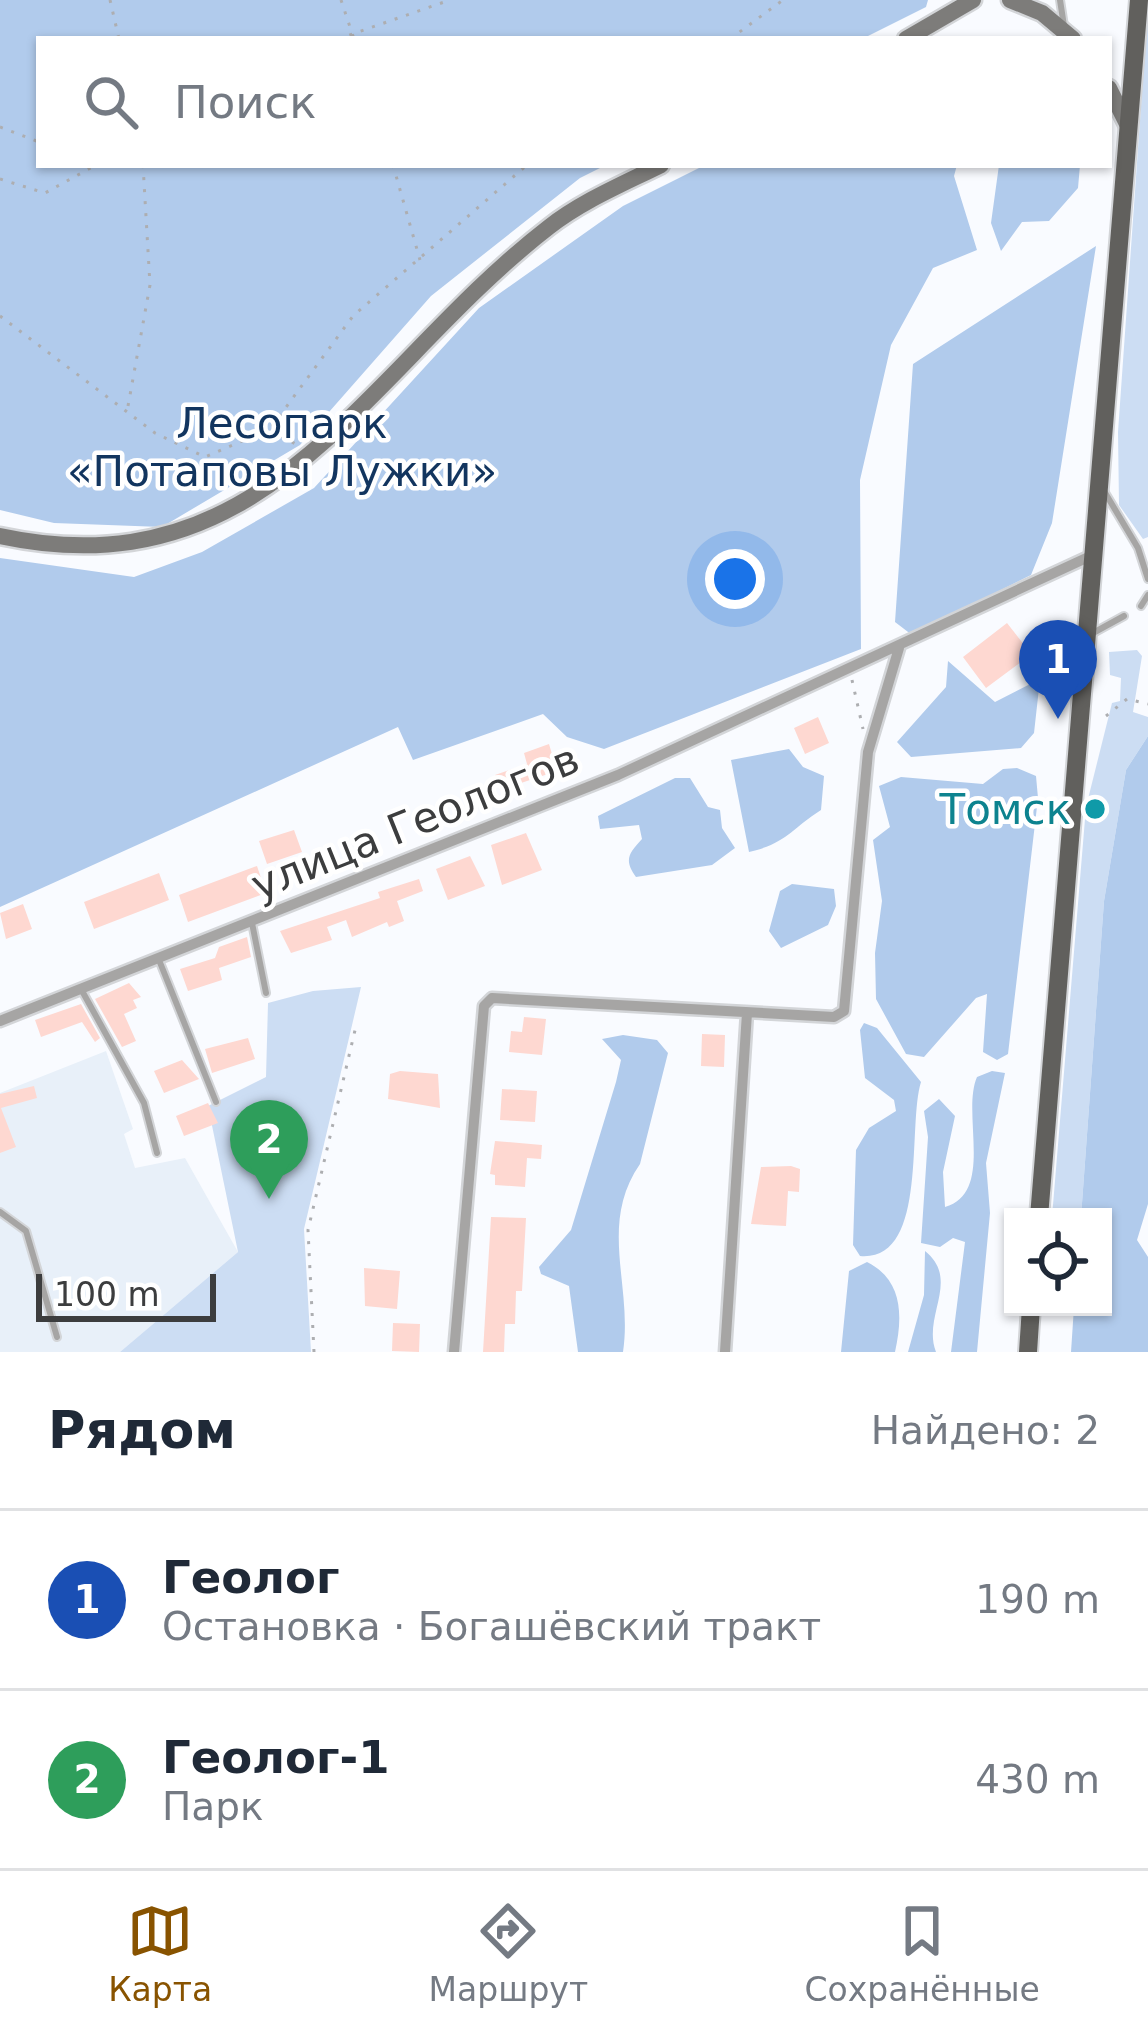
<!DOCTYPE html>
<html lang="ru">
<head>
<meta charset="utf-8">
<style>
	:root { --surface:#fff; --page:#f6f6f7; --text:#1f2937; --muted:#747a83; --line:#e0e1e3; --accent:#885300 }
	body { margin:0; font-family:"DejaVu Sans",sans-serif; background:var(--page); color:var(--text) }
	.controls { position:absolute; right:36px; bottom:36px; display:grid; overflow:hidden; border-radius:0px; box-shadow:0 3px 9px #0004 }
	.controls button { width:108px; height:108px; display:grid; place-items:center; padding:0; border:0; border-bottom:3px solid var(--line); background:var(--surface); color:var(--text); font:60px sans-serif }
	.scale { position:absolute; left:36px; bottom:30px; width:180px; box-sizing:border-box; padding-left:12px; border:6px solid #3c3d3e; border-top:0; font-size:33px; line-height:42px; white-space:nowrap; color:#3c3d3e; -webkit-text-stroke:9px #fff; paint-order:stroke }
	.you { position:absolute; left:735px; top:579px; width:42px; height:42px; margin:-30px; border:9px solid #fff; border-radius:50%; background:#1a73e8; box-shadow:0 0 0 18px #1a73e833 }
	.badge { display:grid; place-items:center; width:78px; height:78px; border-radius:50%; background:var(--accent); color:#fff; font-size:39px; font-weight:700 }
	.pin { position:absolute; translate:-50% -99px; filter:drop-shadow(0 3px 6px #0008) }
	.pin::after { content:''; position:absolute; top:63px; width:42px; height:36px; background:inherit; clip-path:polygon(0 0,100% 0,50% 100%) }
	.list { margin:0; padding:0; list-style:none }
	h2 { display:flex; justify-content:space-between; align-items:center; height:156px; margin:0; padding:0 48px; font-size:51px }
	h2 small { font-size:39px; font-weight:400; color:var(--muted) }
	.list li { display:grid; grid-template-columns:78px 1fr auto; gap:36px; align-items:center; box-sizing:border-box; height:180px; padding:0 48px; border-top:3px solid var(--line) }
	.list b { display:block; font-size:45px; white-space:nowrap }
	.list p { margin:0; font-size:39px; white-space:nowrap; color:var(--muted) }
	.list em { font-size:39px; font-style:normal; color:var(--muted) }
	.icon { flex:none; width:66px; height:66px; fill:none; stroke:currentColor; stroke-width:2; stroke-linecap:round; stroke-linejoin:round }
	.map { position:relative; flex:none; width:1148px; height:1352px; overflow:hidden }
	.search { position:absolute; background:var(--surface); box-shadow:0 3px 9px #0004; left:36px; right:36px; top:36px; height:132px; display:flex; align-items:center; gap:30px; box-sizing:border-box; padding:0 42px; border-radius:0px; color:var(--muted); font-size:45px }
	.sheet { height:516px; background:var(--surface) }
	nav { display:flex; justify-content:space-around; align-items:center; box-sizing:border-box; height:168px; border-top:3px solid var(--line); background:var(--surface); font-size:33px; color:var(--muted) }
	nav a { display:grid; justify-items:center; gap:6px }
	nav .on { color:var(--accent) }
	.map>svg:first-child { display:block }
	.built { fill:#e8f0f9 }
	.green { fill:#ccddf3 }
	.forest { fill:#b1cbec }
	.building { fill:#fed8d1 }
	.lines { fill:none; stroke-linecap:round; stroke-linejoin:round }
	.lane-casing { stroke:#d3d5d8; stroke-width:10 }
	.street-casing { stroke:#d3d5d8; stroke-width:15 }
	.secondary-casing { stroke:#d3d5d8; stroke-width:21 }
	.primary-casing { stroke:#d3d5d8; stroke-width:22 }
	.path { stroke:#adaeb1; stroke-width:3; stroke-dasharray:3 9; stroke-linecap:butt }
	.lane { stroke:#a6a5a4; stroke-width:6 }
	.street { stroke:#a6a5a4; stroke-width:10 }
	.secondary { stroke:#7d7c7a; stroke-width:16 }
	.primary { stroke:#61605d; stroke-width:18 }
	.culture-dot { fill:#0f9aa8; stroke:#fff; stroke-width:4.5 }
	.labels { text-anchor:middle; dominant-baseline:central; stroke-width:9; stroke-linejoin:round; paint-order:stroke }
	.park-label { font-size:42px; fill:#12355f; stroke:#fff }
	.culture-label { font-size:42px; fill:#0d838f; stroke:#fff; text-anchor:end }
	.street-label { font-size:42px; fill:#3c3d3e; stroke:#fff }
</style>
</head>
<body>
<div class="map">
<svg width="1148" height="1352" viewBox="0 0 1148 1352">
	<rect width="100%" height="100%" fill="#f9fbff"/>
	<path class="built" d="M106 1051 133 1129 124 1134 135 1168 185 1158 238 1252 120 1352H0V1093Z"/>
	<path class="green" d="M1148 7V537L1143 539 1119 505 1118 432Z
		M1137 650 1142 656 1133 712 1148 717V736L1126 770 1104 901 1081 1217H1052L1086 807 1112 703 1120 701 1121 678 1110 675 1109 652Z
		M361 987 304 1229 311 1352H120L238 1252 208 1106 266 1077 268 1003 313 991Z"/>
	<path class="forest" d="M0 0H928L926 7 862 39H39V165H606L580 178 431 296 300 445 162 527 54 523 0 510Z
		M705 165H957L954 176 977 250 933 268 891 345 860 480 861 649 604 749 567 737 543 714 413 760 398 727 0 907V558L134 577 202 552 314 488 479 308 623 206Z
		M999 165H1080L1078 188 1049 221 1022 222 1001 251 991 223Z
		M1096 246 1052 523 1031 575 912 635 895 622 913 364Z
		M948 661 995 702 1040 679 1034 733 1021 748 911 757 897 742 946 687Z
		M1148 736V1204L1137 1240 1148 1257V1352H1071L1074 1307H1103V1217H1081L1104 901 1126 770Z
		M789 749 803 767 824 776 821 810C790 830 787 843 749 852L731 760Z
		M1017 768 1036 776 1038 798 1008 1054 997 1060 983 1052 987 994 976 998 924 1057 906 1054 876 999 875 953 882 901 873 840 890 827 879 786 901 777 983 784 1003 769Z
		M675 778H690L708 807 720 810 722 828 735 848 712 865 636 877C624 860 628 854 642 839L639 825 600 829 598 816Z
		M792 884 834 889 836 906 828 925 781 948 769 931 780 891Z
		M864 1023 877 1028 921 1082C907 1126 929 1262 860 1256L853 1245 856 1150 869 1128 896 1111 894 1100 865 1078 860 1030Z
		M623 1035 657 1040 668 1053 640 1164C598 1225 633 1286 623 1352H578L569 1286 541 1274 539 1267 571 1230 616 1082 621 1060 602 1039Z
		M992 1071 1005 1073 986 1163 990 1213 977 1352H951L965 1242 953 1238 940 1247 921 1243 928 1137 924 1111 939 1099 955 1116 943 1172 945 1207C995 1192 961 1114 977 1077Z
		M925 1251C961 1280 922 1316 936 1352H908L924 1295Z
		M867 1262C903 1280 903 1316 895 1352H841L849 1271Z"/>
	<path class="building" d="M1007 623 1025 646V659L986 688 963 657Z
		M818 717 829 743 805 754 794 728Z
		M549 744 557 771 518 784 521 791 503 797 495 775 527 764 524 753Z
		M294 830 302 852 267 864 259 841Z
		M526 833 542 870 502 885 491 845Z
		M470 856 485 886 448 900 436 869Z
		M257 866 266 893 188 922 179 895Z
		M159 873 169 900 94 929 84 902Z
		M419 879 423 891 397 901 404 921 389 927 387 922 352 937 346 920 327 927 332 940 291 953 280 931 380 898 378 892Z
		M23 904 32 929 6 939 0 913Z
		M247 937 251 957 219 968 222 980 188 991 180 969 215 958 219 947Z
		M129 983 141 997 133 1000 137 1008 124 1014 136 1041 122 1047 95 999Z
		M81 1004 100 1038 95 1042 82 1022 41 1037 35 1020Z
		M524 1017 546 1019 542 1055 509 1052 511 1031 522 1032Z
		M702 1034 725 1035 724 1067 701 1066Z
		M248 1038 255 1059 212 1073 205 1049Z
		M182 1060 199 1079 164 1093 154 1071Z
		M400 1071 438 1074 440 1108 388 1099 390 1074Z
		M34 1086 37 1098 1 1108 16 1147 0 1153V1094Z
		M502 1089 537 1091 535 1122 500 1120Z
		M208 1103 218 1123 184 1136 176 1116Z
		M495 1141 542 1145 541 1159 527 1158 525 1187 495 1185V1175L490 1174Z
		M791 1166 800 1169 799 1192 788 1191 786 1226 751 1224 761 1167Z
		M491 1217 526 1218 522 1291H516L515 1324H505L504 1352H483Z
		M364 1268 400 1271 397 1309 365 1306Z
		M393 1323 420 1324 419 1352 392 1351Z"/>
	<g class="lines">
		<defs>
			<path id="lane" d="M1060 0 1064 26
				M1104 491 1138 548 1148 579
				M1141 606 1148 595
				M1093 633 1124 616
				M252 923 266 993
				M159 960 216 1102
				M81 989 144 1103 157 1153
				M0 1212 26 1231 57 1337"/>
			<path id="street" d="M0 1021 618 775 1095 554
				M454 1352 484 1006 492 998 834 1017 844 1011 868 752 899 648
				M725 1352 747 1013"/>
			<path id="secondary" d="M1010 0 1042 13 1073 39
				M906 39 973 0
				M1109 88 1127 124
				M0 536C270 594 365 369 549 227 582 201 623 184 661 165"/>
			<path id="primary" d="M1039 1217 1139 0
				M1028 1352 1031 1307"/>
		</defs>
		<use href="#lane" class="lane-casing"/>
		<use href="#street" class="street-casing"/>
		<use href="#secondary" class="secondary-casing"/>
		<use href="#primary" class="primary-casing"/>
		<path class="path" d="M110 0 119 39
			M341 0 354 39
			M338 39 450 0
			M730 39 783 0
			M0 127 39 142
			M393 165 420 260
			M0 179 45 193 96 165
			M0 316 155 433 205 457 270 429 353 316 527 165
			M128 406 150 285 143 165
			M271 430 299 446
			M852 680 863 729
			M1106 716 1127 699 1148 704
			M314 1352 308 1230 356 1026"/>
		<use href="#lane" class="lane"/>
		<use href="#street" class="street"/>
		<use href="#secondary" class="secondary"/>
		<use href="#primary" class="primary"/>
	</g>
	<circle class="culture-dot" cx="1095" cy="809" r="12"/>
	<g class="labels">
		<g class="park-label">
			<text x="282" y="423">Лесопарк<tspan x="282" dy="48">«Потаповы Лужки»</tspan></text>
		</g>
		<g class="culture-label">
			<text x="1071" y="809">Томск</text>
		</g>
		<g class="street-label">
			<text transform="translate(415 822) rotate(-22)">улица Геологов</text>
		</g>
	</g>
</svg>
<div class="controls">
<button><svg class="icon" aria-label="locate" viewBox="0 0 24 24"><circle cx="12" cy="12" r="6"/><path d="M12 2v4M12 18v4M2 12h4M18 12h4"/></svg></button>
</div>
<div class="scale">100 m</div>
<div class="you"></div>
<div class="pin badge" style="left:1058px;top:719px;background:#1a4fb4">1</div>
<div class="pin badge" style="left:269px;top:1199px;background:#2e9e5b">2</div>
<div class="search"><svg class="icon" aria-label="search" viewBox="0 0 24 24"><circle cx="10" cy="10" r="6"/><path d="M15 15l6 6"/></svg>Поиск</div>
</div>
<section class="sheet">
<h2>Рядом<small>Найдено: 2</small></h2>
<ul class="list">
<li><span class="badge" style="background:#1a4fb4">1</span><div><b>Геолог</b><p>Остановка · Богашёвский тракт</p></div><em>190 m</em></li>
<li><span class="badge" style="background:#2e9e5b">2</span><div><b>Геолог-1</b><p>Парк</p></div><em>430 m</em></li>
</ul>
</section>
<nav>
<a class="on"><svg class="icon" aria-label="map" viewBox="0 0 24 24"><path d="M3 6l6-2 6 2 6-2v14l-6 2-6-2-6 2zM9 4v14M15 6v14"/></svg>Карта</a>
<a><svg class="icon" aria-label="directions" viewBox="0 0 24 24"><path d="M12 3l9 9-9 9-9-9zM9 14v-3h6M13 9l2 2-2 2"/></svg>Маршрут</a>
<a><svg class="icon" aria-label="saved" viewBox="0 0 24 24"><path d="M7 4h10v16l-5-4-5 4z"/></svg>Сохранённые</a>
</nav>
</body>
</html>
